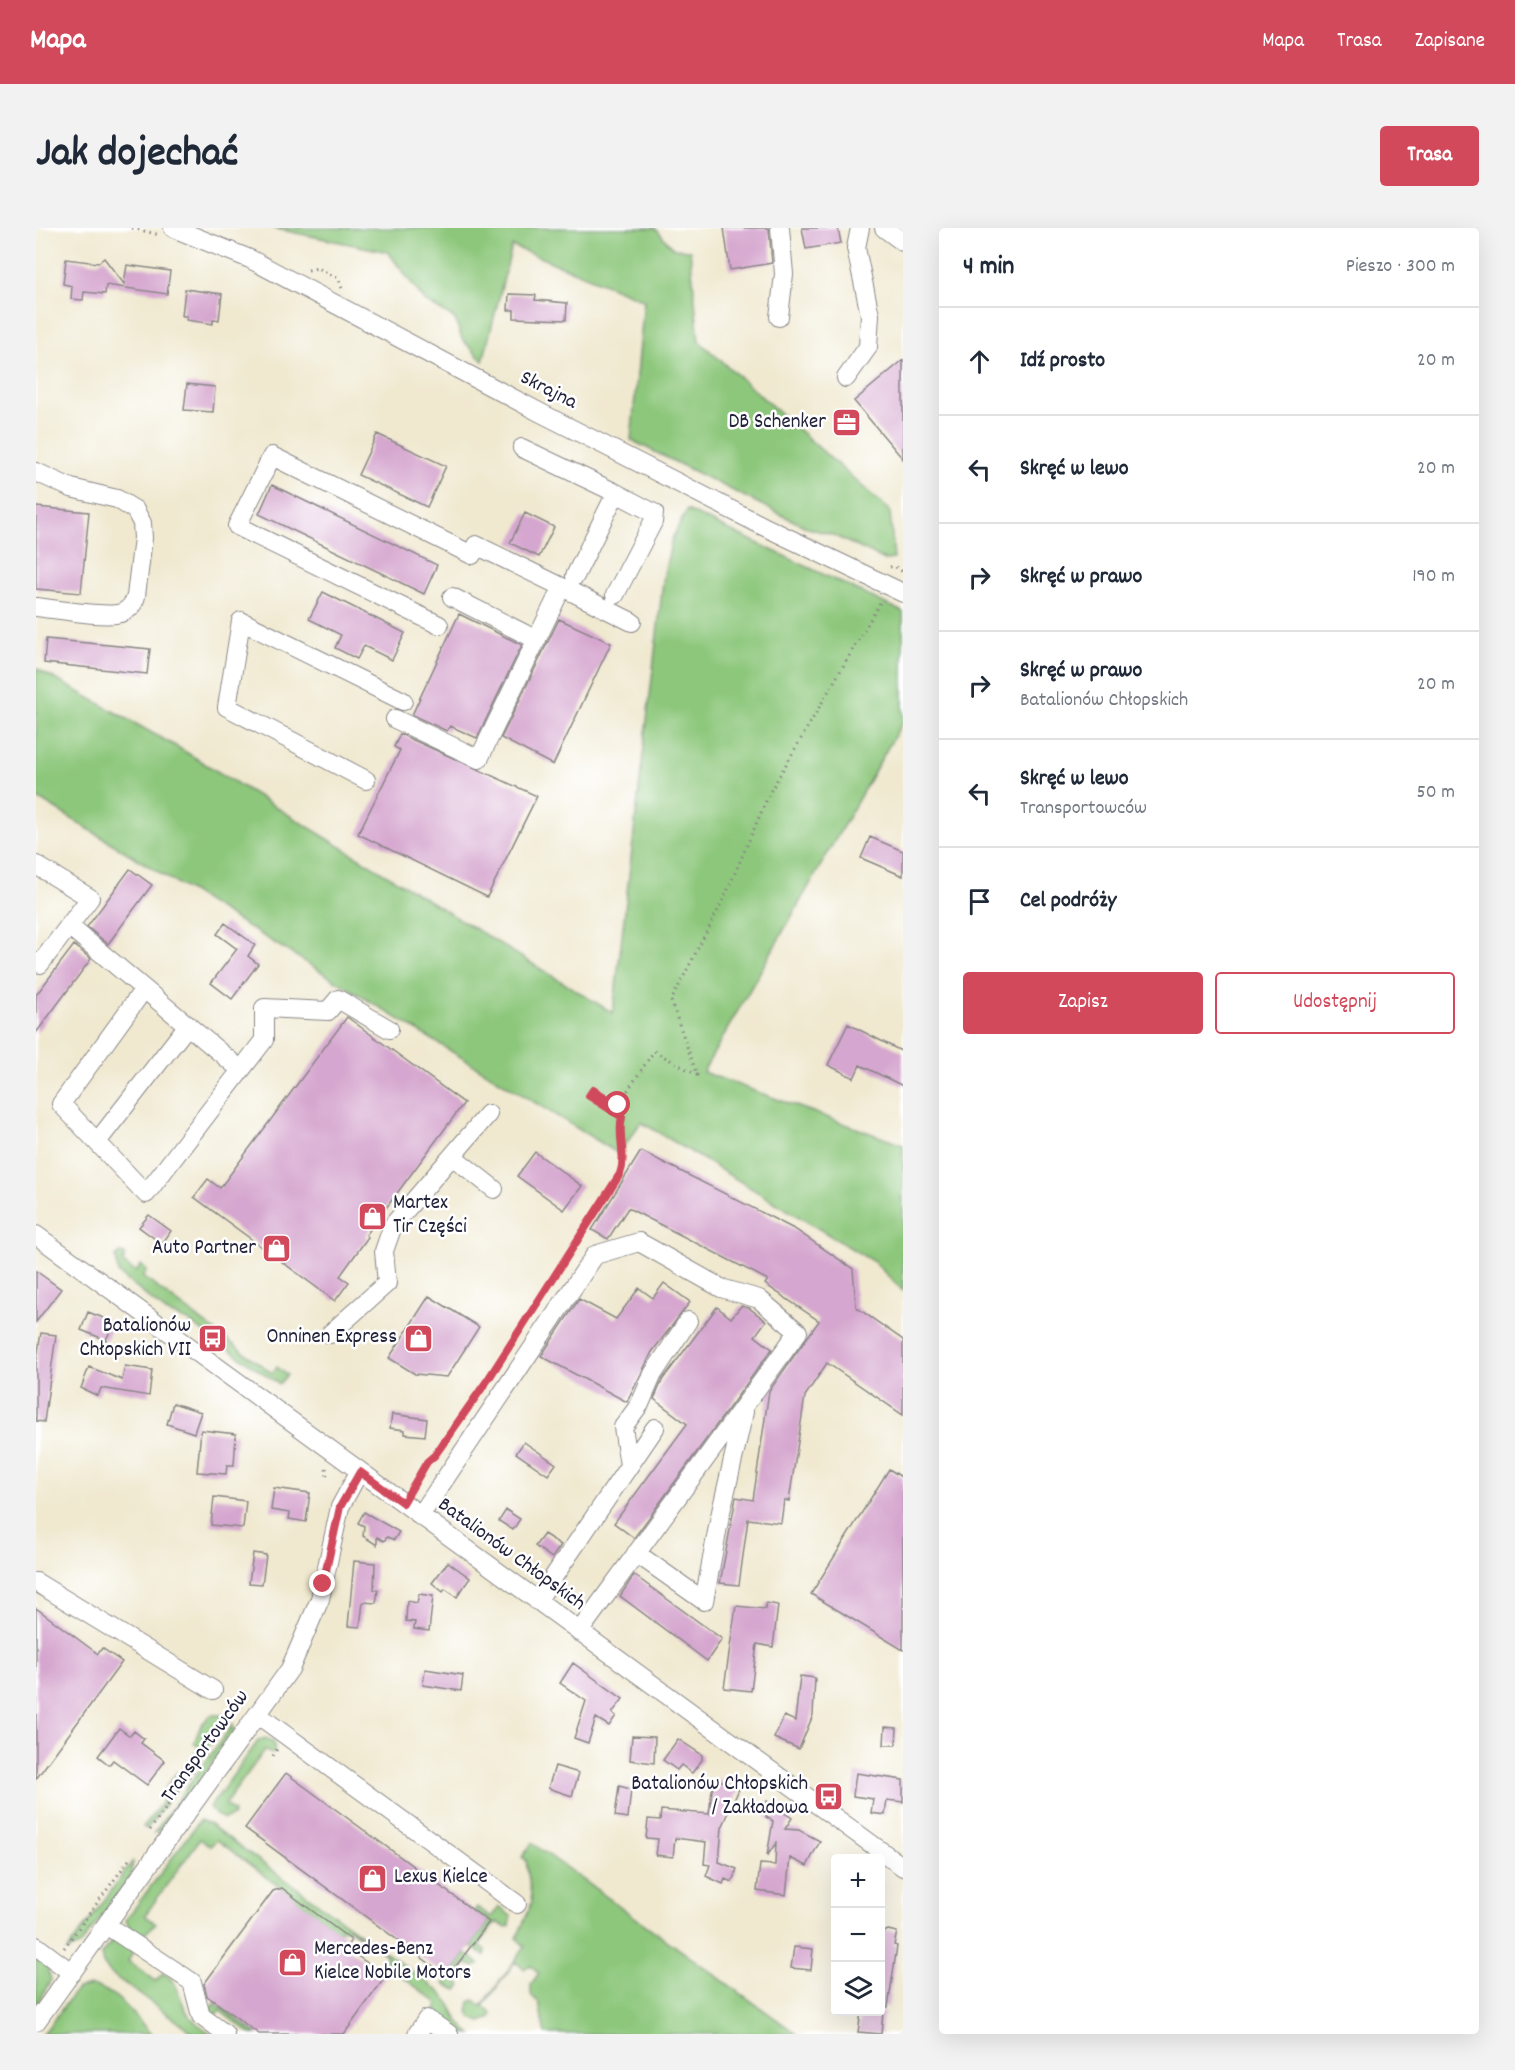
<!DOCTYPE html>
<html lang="pl">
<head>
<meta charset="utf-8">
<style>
	:root { --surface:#fff; --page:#f2f2f3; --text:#1f2937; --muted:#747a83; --line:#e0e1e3; --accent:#d1495b }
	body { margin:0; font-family:Dekko,sans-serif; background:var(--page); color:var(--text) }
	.controls { position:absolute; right:18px; bottom:18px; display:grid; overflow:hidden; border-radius:6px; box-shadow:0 6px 24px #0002 }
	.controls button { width:54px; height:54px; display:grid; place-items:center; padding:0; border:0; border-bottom:2px solid var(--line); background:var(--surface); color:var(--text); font:30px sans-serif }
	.stop { position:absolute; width:18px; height:18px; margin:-14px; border:4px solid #d1495b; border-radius:50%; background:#fff }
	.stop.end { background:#d1495b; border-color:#fff; box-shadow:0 2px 6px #0008 }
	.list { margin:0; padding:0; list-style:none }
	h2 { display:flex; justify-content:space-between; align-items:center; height:78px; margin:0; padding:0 24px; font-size:26px }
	h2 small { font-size:20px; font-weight:400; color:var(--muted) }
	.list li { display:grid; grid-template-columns:39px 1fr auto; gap:18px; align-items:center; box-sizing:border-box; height:108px; padding:0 24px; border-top:2px solid var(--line) }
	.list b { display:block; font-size:22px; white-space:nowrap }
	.list p { margin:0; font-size:20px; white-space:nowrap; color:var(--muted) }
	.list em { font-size:20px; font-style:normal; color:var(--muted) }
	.actions { display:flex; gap:12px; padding:18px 24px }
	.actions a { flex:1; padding:14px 0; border:2px solid var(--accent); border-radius:6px; text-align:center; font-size:21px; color:var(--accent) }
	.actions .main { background:var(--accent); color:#fff }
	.icon { flex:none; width:33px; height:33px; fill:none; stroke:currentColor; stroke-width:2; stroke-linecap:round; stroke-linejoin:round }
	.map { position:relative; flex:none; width:867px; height:1806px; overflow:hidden; border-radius:6px }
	header { display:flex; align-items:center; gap:36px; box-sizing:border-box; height:84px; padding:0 30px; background:var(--accent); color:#fff }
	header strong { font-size:28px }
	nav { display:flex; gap:33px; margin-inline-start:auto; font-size:21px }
	.intro { display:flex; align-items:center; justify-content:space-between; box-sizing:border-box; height:144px; padding:0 36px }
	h1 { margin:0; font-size:42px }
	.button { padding:15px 27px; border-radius:6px; background:var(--accent); color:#fff; font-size:21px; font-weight:700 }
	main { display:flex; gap:36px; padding:0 36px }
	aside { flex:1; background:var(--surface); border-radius:6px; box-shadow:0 6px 24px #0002 }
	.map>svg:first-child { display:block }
	.green { fill:#8dc77b; stroke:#58745b; stroke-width:1.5 }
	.building { fill:#d5a6cf }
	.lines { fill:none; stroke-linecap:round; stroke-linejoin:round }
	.minor-casing { stroke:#898686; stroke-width:20 }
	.path { stroke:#898686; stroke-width:3; stroke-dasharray:1.5 4.5; stroke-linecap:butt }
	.minor { stroke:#fff; stroke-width:18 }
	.route { stroke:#d1495b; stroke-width:8 }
	.labels { text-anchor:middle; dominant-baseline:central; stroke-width:5; stroke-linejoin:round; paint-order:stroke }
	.street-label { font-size:21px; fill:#22223b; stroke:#fff }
	.poi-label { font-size:21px; fill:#22223b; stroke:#fff; text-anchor:end }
</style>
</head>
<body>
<header>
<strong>Mapa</strong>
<nav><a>Mapa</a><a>Trasa</a><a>Zapisane</a></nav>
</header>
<div class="intro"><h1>Jak dojechać</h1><a class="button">Trasa</a></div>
<main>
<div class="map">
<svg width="867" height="1806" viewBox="0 0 867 1806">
	<rect width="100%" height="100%" fill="#fff"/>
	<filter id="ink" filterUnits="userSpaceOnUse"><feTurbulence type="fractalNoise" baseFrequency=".0167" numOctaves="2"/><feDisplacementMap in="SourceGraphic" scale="12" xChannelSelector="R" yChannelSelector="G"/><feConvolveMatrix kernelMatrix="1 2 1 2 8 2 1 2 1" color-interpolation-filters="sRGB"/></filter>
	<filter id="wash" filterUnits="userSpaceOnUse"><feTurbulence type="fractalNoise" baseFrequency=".008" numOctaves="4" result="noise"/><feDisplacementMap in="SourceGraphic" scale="24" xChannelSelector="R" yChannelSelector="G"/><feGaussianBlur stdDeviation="1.35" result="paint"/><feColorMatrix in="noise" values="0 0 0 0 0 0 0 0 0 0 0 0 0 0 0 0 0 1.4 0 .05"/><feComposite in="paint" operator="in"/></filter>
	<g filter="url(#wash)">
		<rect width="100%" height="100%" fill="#f0e9d0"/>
		<path class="green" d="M236 0H619L638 21 654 22 663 113 854 283 858 331 849 332 797 307 772 300 595 212 608 72 476 18 447 133 426 111 419 91 389 73 352 24Z
			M651 282 867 384V493L667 844 867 917V1063L838 1034 605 894 583 926 0 569V440L143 520 577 785 628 346 636 311Z
			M84 1025 89 1026 87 1035 100 1044 105 1037 111 1043 107 1049 236 1145 241 1139 251 1147 243 1156 152 1093 130 1084 82 1045 80 1029Z
			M175 1487H188L193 1490 111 1601 107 1599 132 1566V1561L130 1559 141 1544 144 1546 164 1520 158 1515 165 1497Z
			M197 1496 198 1505 129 1601 118 1605Z
			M229 1510 237 1513 239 1522 236 1526 229 1522 189 1576 198 1584 197 1588 188 1591 180 1587 174 1579 222 1513Z
			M164 1592 173 1596 403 1763C421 1779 414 1790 436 1806 423 1806 404 1796 400 1782L402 1775 351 1738 350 1727 313 1700 302 1703 181 1612 174 1618 164 1611 109 1687 120 1696 107 1707C100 1706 92 1700 90 1692Z
			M496 1615 761 1806H509L503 1775 495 1767V1756L503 1745 494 1737 488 1741 479 1734 447 1778 456 1786 455 1790 445 1794 435 1790 432 1784 434 1774 438 1772 446 1778 489 1719 481 1710 496 1674 490 1632 486 1629Z
			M97 1633 95 1648 44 1718 31 1723Z
			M441 1679 455 1689 463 1679 475 1688 474 1698 469 1699 460 1694 443 1717 450 1722 449 1728 435 1718 453 1694 438 1683Z
			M78 1710 98 1723 92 1733 120 1753 127 1745C144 1754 142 1770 151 1784 157 1794 167 1800 176 1806H159L74 1745 67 1735 65 1727Z
			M430 1725 443 1736 438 1739 430 1735 419 1750 425 1758 421 1762 408 1756Z
			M0 1727 11 1738 15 1752 0 1778Z
			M55 1758C80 1761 99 1788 115 1806H7L41 1761Z
			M179 1775 221 1806H215L184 1783 179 1787 175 1785 174 1780Z"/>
		<g id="blocks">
			<path class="building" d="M688 0H733L736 35 694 42Z
				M766 0H802L805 15 770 21Z
				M68 30 88 56 91 37 134 43 131 66 70 57 69 66 48 64 47 72 35 71 36 58 27 56 30 31 62 35Z
				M149 61 186 66 183 92 177 91V96L150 92 151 88H146Z
				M473 66 500 67 499 72 531 75 530 92 478 90V82H472Z
				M867 132V231L818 173Z
				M151 156 179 159 177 184 148 182Z
				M341 206 410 238 391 279 322 247Z
				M236 257 401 337 388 366 223 286Z
				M0 279 53 284 45 365 0 361Z
				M489 285 518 299 503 329 474 315Z
				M287 364 369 405 356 432 328 418 321 431 299 420 305 407 273 391Z
				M423 386 486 417 441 510 414 498 411 503 376 487Z
				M523 391 575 415 517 537 465 510Z
				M10 411 114 421 111 446 8 435Z
				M364 506 501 568 451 669 322 606 364 522 358 519Z
				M834 609 867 623V648L825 630Z
				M94 641 116 657 72 716 51 699Z
				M189 695 219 717 212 728 222 736 196 771 175 755 201 721 181 706Z
				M38 717 55 731 0 805V767Z
				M311 789 428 875 330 1007 332 1009 304 1048 313 1054 299 1073 158 969 172 951 184 960Z
				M812 796 867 824V858L824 837 818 850 792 837Z
				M605 923 760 1002 817 1041 820 1079 867 1112V1187L791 1135 769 1168 753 1273 748 1272 745 1295 712 1291 703 1357 684 1355 700 1269 717 1272 733 1163 783 1093 729 1056 732 1052 592 980 572 1011 556 1002Z
				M499 924 546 958 528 982 481 948Z
				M113 987 135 1003 126 1016 103 999Z
				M0 1043 25 1061 0 1094Z
				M628 1055 654 1074 616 1124 591 1174 505 1128 543 1071 580 1091 603 1060 617 1070Z
				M393 1068 443 1099 411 1149 379 1146 353 1130Z
				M705 1078 713 1080 730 1093 719 1108 736 1121 598 1310 578 1295 651 1196 618 1171 627 1151 681 1079 695 1090Z
				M52 1084 78 1094 70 1112 45 1102Z
				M5 1105 20 1107 8 1194 0 1193V1136Z
				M89 1138 116 1142 113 1168 65 1160 62 1168 45 1160 53 1139 86 1152Z
				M137 1175 165 1184 158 1205 131 1196Z
				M356 1186 391 1191 389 1208 369 1206V1202L354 1200Z
				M165 1202 200 1206 198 1237H191L190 1246 161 1244Z
				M488 1214 520 1236 512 1247 480 1225Z
				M853 1241 867 1250V1422L775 1366Z
				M238 1260 274 1265 270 1294 253 1291 254 1285 235 1282Z
				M178 1269 210 1273 207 1300 175 1297Z
				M470 1282 484 1291 477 1302 463 1293Z
				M328 1284 363 1304 358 1312 351 1309 348 1313 341 1309V1317L327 1308 328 1298 322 1295Z
				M508 1306 525 1317 516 1330 499 1318Z
				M217 1325 230 1327 226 1356 213 1355Z
				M318 1333 339 1335 338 1362H342L340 1375 327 1374 324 1399 312 1398Z
				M412 1334 434 1350 421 1369 409 1361 407 1364 396 1355Z
				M598 1347 686 1411 671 1433 584 1368Z
				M383 1366 397 1368 393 1403 378 1401 379 1394 370 1393 371 1373 381 1375Z
				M730 1375 742 1377 737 1419 721 1416 715 1463 688 1460 700 1378 729 1381Z
				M0 1380 62 1426 66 1420 86 1434 0 1551Z
				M537 1435 587 1471 576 1485 580 1488 573 1498 560 1490 552 1515 538 1510 550 1473 524 1455Z
				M389 1441 427 1447 425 1463 387 1457Z
				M764 1448 779 1450 777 1487 763 1521 738 1510 748 1488 759 1493Z
				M849 1499 861 1500 860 1517H848Z
				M83 1500 94 1508 98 1503 108 1511 105 1515 129 1533 111 1557 77 1532 73 1537 62 1528Z
				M596 1508 619 1509 618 1535 594 1532Z
				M642 1511 666 1527V1532L656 1545 645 1537 641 1542 627 1532Z
				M519 1538 543 1545 536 1568 512 1560Z
				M250 1545 453 1694 412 1749 209 1600Z
				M820 1545 867 1552V1574L851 1572 849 1587 835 1585 837 1571 817 1568Z
				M682 1551 703 1561 686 1600 683 1634 701 1641 696 1654 689 1651 687 1656 670 1648 674 1637 668 1636 670 1614 639 1610 637 1629 620 1627 622 1611 610 1610 612 1591 624 1592 625 1582 673 1586 676 1562Z
				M583 1558 595 1561 592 1590 579 1588Z
				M731 1573 756 1590 749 1601 763 1602 784 1613 771 1638 754 1630 750 1667 721 1663 724 1636 739 1637 740 1615 731 1628 737 1593 730 1589Z
				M246 1660 315 1712 310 1720 350 1748 308 1806H223L171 1768 168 1756 237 1663Z
				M852 1702 861 1704 858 1717 861 1718 852 1779H844V1706Z
				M758 1719 777 1721 775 1742 755 1740Z
				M825 1784H847L845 1806 822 1804Z"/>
		</g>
	</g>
	<g filter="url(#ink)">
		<use href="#blocks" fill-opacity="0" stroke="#898686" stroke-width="1.5"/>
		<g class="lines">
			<defs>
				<path id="minor" d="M137 0 214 31 503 184 727 298 867 365
					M848 0 867 14
					M743 89 748 46 744 0
					M810 150 832 119 834 87 820 20 824 0
					M486 220 580 265 539 348
					M0 244 35 260 81 271 99 282 106 295 107 310 100 368C98 376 93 382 85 385 69 390 19 381 0 379
					M440 317 526 359
					M579 367 617 294 618 285 580 265
					M416 369 501 412
					M403 397 201 298 236 228 436 327
					M359 491 443 531 526 359 596 394
					M330 552 191 479 205 393 367 473
					M0 637 54 670 4 736 0 733
					M33 698 205 842
					M108 761 25 876 110 966 228 812V780L292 783 302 771 353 801
					M61 914 152 797
					M416 928 458 961
					M0 1007 867 1639
					M294 1106 351 1055 348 1023 357 997 452 886
					M593 1237 587 1199 604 1176 617 1146 652 1093
					M384 1288 559 1027 603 1014 685 1060 723 1071 762 1104 543 1404
					M600 1325 668 1373 684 1288 708 1184
					M0 1354 177 1462
					M501 1373 619 1200
					M222 1487 481 1676
					M70 1697 156 1754 165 1788 189 1806
					M0 1718 36 1745
					M0 1794 254 1441 284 1371 304 1279 323 1244
					M381 1806 391 1791 413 1806"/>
			</defs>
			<use href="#minor" class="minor-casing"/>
			<path class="path" d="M96 0 124 7
				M272 42 282 40 303 51 306 61
				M854 339 858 338 867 344
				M290 1240 291 1250
				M376 1261 391 1234 399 1227 453 1150 584 946C591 927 580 908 586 889L553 868 557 862 582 877 618 823 661 847 635 773 689 668 734 564 845 373
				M237 1528 241 1521
				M114 1602 159 1540
				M28 1720 95 1629"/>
			<use href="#minor" class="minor"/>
		</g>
	</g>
	<g class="lines" filter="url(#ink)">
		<path class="route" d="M287 1356 304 1279 324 1244 367 1275 391 1234 399 1227 453 1150 584 946C591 927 581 908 586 889L553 868 557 862 582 877"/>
	</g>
	<defs>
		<symbol id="office-square" viewBox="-11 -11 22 22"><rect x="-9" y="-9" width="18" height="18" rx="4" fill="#d1495b" stroke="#fff"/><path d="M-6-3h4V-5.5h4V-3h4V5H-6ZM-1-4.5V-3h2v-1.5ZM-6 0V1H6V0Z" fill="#fff"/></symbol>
		<symbol id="shop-square" viewBox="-11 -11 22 22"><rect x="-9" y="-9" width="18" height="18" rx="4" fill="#d1495b" stroke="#fff"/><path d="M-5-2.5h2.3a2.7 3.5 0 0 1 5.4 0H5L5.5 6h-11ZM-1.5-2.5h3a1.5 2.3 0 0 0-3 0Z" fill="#fff"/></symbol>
		<symbol id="bus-square" viewBox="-11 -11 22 22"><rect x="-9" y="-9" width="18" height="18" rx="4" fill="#d1495b" stroke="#fff"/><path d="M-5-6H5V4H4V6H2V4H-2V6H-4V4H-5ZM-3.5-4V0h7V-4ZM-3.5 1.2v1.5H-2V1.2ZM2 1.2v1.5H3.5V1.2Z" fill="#fff"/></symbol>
	</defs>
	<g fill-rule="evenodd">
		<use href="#office-square" x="794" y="178" width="33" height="33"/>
		<use href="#shop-square" x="320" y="972" width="33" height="33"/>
		<use href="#shop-square" x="224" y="1004" width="33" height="33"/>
		<use href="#shop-square" x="366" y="1094" width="33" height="33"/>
		<use href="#bus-square" x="160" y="1094" width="33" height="33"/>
		<use href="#bus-square" x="776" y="1552" width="33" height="33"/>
		<use href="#shop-square" x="320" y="1634" width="33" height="33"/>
		<use href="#shop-square" x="240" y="1718" width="33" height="33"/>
	</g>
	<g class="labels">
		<g class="street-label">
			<text transform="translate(512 163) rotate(27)">Skrajna</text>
			<text transform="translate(475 1327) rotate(36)">Batalionów Chłopskich</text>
			<text transform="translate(170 1519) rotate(-54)">Transportowców</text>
		</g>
		<g class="poi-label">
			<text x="790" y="195">DB Schenker</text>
			<text x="357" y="976" text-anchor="start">Martex<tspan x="357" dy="24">Tir Części</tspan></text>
			<text x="220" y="1021">Auto Partner</text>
			<text x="155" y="1099">Batalionów<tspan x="155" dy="24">Chłopskich VII</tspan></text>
			<text x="361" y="1110">Onninen Express</text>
			<text x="772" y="1557">Batalionów Chłopskich<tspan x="772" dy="24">/ Zakładowa</tspan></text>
			<text x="358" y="1650" text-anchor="start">Lexus Kielce</text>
			<text x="278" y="1722" text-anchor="start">Mercedes-Benz<tspan x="278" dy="24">Kielce Nobile Motors</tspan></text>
		</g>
	</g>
</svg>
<div class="controls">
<button>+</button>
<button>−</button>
<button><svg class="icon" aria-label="layers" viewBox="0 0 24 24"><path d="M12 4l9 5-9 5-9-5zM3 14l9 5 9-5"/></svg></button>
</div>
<div class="stop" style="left:582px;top:877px"></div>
<div class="stop end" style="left:287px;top:1356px"></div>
</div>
<aside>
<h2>4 min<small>Pieszo · 300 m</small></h2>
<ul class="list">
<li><svg class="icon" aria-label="ahead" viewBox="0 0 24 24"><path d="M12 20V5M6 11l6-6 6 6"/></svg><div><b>Idź prosto</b></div><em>20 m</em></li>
<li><svg class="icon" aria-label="left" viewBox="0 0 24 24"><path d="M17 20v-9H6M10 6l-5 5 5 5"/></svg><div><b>Skręć w lewo</b></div><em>20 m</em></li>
<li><svg class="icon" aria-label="right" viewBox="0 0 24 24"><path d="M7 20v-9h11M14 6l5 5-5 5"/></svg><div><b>Skręć w prawo</b></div><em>190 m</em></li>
<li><svg class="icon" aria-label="right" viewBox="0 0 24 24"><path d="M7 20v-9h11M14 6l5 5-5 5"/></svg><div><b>Skręć w prawo</b><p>Batalionów Chłopskich</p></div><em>20 m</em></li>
<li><svg class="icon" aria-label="left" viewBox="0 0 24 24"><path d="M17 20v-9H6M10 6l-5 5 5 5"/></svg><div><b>Skręć w lewo</b><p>Transportowców</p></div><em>50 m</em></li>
<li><svg class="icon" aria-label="arrive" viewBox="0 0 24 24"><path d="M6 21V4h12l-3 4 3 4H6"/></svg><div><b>Cel podróży</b></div></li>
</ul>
<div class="actions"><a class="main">Zapisz</a><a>Udostępnij</a></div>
</aside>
</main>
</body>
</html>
